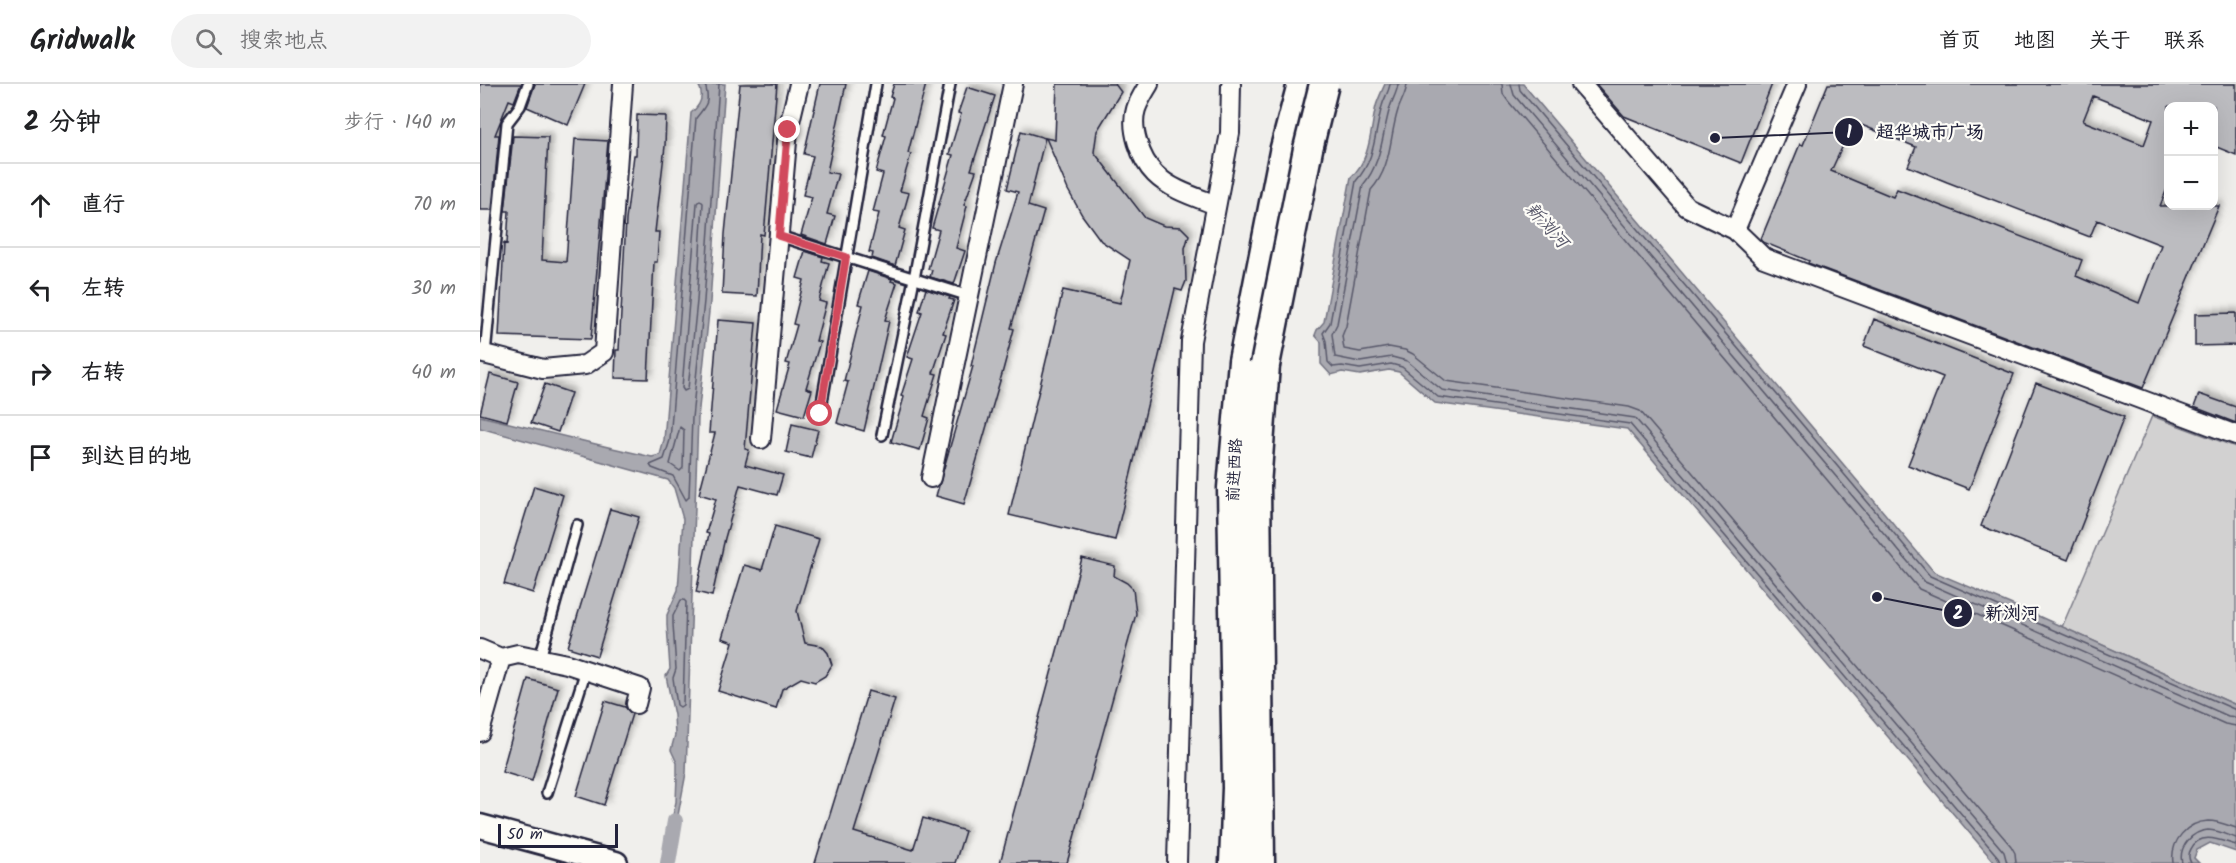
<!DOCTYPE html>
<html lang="zh">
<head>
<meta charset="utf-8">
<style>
	:root { --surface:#fff; --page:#f2f2f2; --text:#202124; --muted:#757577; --line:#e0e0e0 }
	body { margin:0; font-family:Kalam,"LXGW WenKai TC",sans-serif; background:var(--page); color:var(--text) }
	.controls { position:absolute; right:18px; top:18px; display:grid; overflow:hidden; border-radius:12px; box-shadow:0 6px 24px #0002 }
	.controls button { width:54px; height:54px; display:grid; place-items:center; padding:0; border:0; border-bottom:2px solid var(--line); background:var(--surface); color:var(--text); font:30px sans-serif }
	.scale { position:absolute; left:18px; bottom:15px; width:120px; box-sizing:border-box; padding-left:6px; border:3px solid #22223b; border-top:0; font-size:16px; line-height:21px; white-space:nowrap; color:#22223b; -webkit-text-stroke:4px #fdfcf7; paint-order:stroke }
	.stop { position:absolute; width:18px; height:18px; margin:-14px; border:4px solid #d1495b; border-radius:50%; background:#fff }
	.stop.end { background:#d1495b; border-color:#fff; box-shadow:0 2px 6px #0008 }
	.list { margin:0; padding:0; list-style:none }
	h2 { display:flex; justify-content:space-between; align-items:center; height:78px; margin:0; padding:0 24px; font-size:26px }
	h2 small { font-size:20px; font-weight:400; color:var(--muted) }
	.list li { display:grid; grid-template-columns:39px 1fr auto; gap:18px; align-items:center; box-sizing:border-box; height:84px; padding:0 24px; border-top:2px solid var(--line) }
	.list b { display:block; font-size:22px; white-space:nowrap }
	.list em { font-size:20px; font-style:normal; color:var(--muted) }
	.icon { flex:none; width:33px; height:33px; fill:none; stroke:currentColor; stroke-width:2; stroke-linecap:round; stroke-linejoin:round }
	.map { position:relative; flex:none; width:1756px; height:779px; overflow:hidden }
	header { display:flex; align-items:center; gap:36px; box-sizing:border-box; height:84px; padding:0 30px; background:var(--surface); border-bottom:2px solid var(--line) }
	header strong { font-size:28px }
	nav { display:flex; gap:33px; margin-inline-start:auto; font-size:21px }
	.search { width:420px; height:54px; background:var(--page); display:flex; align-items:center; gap:15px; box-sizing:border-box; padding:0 21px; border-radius:33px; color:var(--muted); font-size:22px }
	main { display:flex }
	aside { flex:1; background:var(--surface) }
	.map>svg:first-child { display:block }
	.green { fill:#d2d1d1; stroke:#7a7a86; stroke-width:1.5 }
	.water { fill:#a9a9b0; stroke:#737381; stroke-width:1.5 }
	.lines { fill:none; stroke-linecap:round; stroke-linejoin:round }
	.shore { stroke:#58586a; stroke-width:1.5 }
	.canal { stroke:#a9a9b0; stroke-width:16 }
	.building { fill:#bcbcc0; stroke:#22223b; stroke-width:1.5; fill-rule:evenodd; filter:url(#shadow) }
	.service-casing { stroke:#22223b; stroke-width:14 }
	.minor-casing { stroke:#22223b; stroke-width:22 }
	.tertiary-casing { stroke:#22223b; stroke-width:27 }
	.primary-casing { stroke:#22223b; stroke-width:33 }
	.service { stroke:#fdfcf7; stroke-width:9 }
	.minor { stroke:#fdfcf7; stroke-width:18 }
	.tertiary { stroke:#fdfcf7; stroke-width:22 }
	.primary { stroke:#fdfcf7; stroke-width:28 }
	.primary-bridge-casing { stroke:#22223b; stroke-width:33; stroke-linecap:butt }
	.primary-bridge { stroke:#fdfcf7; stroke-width:28 }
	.route { stroke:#d1495b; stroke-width:8 }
	.labels { text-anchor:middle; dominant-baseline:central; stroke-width:4.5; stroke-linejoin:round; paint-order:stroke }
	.street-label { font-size:16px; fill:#22223b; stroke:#fdfcf7 }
	.water-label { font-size:18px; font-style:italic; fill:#58586a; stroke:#fdfcf7 }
	.leader { fill:none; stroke:#22223b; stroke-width:2 }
	.callout-dot { fill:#22223b; stroke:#fdfcf7; stroke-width:2 }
	.mark-label { font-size:18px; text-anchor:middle; font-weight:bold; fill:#fff }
	.callout-label { font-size:18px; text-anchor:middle; font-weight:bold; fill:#22223b; stroke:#fdfcf7; stroke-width:4.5; stroke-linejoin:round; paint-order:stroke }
</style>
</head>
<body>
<header>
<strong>Gridwalk</strong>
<div class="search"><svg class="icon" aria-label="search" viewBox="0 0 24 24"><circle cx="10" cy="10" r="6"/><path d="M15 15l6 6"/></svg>搜索地点</div>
<nav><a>首页</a><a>地图</a><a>关于</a><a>联系</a></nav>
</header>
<main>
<aside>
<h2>2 分钟<small>步行 · 140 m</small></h2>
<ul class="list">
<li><svg class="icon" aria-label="ahead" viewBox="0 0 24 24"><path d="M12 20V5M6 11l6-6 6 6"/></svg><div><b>直行</b></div><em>70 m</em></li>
<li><svg class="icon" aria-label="left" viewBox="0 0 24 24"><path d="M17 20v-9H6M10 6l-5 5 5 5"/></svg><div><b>左转</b></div><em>30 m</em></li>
<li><svg class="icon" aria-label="right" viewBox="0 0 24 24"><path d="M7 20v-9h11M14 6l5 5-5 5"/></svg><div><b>右转</b></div><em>40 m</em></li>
<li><svg class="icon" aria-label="arrive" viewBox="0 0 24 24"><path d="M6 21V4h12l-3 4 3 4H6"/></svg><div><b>到达目的地</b></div></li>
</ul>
</aside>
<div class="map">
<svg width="1756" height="779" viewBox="0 0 1756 779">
	<defs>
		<filter id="shadow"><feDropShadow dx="4" dy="-4" stdDeviation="3" flood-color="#0004"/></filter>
	</defs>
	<rect width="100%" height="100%" fill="#f0efec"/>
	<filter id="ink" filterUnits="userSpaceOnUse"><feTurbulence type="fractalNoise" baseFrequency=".0167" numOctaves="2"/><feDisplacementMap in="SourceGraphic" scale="12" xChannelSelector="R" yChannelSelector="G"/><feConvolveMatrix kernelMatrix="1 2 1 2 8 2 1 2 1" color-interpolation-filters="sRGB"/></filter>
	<g filter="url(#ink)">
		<path class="green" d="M1672 332 1756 363V621L1582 543Z"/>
		<path class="water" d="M218 0H245L230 218 218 334 206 689 193 758 187 757 196 718 197 691V679L191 666 195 651 194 631 186 592 190 585 187 541V531L198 506 203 435 194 404 188 396 0 344V332L128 363 172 373 180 371 184 356 211 29C221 21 225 12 218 0Z
			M905 0H1043L1454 488 1556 531 1756 621V768L1730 759 1717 766 1714 774 1719 779H1515L1147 345 955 319 919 288 909 286 880 291 862 288 851 291 841 280V258L835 251 837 246 844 238 871 93C891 75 890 47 896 22 898 15 902 7 905 0Z"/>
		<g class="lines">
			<path class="shore" d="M225 0C230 18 227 21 216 34L190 356 184 375 170 381 172 384 193 392 206 416 209 413 212 334 224 217 239 0
				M910 0C909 8 904 14 902 22 894 51 896 74 876 97L850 239 843 249 846 257 848 278 853 283 862 282 880 285 911 280 922 283 958 313 1150 340 1518 773 1520 779
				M918 0C917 10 911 17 909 27 902 53 901 80 883 101L857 240 852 250 855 273 880 278 912 273 927 277 962 306 1155 334 1524 768 1527 779
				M927 0C926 10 921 17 918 26 909 54 912 83 891 106L866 242 862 252 864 265 880 268 909 263 925 266 933 270 966 297 1149 323 1160 327 1531 762 1535 769 1536 779
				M1022 0 1023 10 1028 17 1439 505 1745 640 1756 642
				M1031 0 1034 11 1445 498 1748 632 1756 633
				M1039 0 1040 6 1450 492 1756 626
				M220 116 223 119 217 217 208 305 204 307 202 304 217 119Z
				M200 343 204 346 203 384 200 387 190 380Z
				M201 516H204L206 518 203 621 200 623 197 621 193 594 196 585 193 540V532Z
				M1693 779C1690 757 1707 738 1728 737 1738 737 1747 741 1756 744
				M1702 779C1698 763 1712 747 1728 746 1737 746 1748 751 1756 754
				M1711 779C1708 774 1708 770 1711 765 1720 746 1742 757 1756 761"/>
			<path class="canal" d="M188 779 195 737"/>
		</g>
		<path class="building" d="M0 0H41L34 18 29 16 15 51H19L12 126H0Z
			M55 0H105L88 41 47 23Z
			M260 0H297L284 151 280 150 277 212 242 210 245 150Z
			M340 0H366L347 88 358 90 347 130 355 132 347 160 321 151 332 113 323 111 333 72 324 70Z
			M414 0H446L428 69 431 70 420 107 429 109 419 144 425 146 415 182 392 174 393 169 389 168 399 129 393 128 403 90 396 88 406 52 403 51 413 14 410 13Z
			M577 0H635L641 8 617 47 614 68 665 134 684 142 701 143 709 151 705 164 706 197 702 207 695 205 635 456 529 431 583 206 640 219 650 176 621 157 602 131 588 106 566 54 575 56Z
			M1116 0H1292L1261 79 1144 32Z
			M1348 0H1756V71L1734 62V22H1689V100L1680 122H1739L1663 304 1328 179 1329 177 1283 158 1281 155 1320 60 1323 61ZM1613 12 1673 36 1664 61 1603 37ZM1374 38 1436 63 1428 82 1467 98 1610 153 1617 136 1681 161 1659 219 1596 192 1602 176 1417 105 1413 113 1351 87Z
			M487 3 515 12 491 86 496 87 484 121 487 122 476 164 485 167 474 200 450 193 452 186 448 185 459 146 452 144 473 71 469 70 481 30 478 29Z
			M157 31 186 32 185 62 175 148H179L177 178H174L168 295 135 294 136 266H139L146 136 154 71H156Z
			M541 47 565 54 548 122 564 127 531 244 534 245 522 290 484 420 456 412 493 282H491L516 179 538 108 527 105Z
			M33 52 68 53 62 176 86 178 95 55 128 57 111 255 19 252 24 159 27 160 29 127H25Z
			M325 167 343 173 342 177 349 179 339 217 346 219 336 257 340 258 326 304 332 306 324 332 297 325 310 280 306 279 317 241 313 240 324 196 317 194Z
			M388 187 412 195 411 197 417 199 405 236 409 237 384 347 357 339 368 298 364 297 383 221 378 220Z
			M446 205 470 213 469 215 474 216 463 249 466 250 453 289 457 290 444 332 449 334 440 366 411 358 424 313 421 312 433 275 427 273 442 228 439 227Z
			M1756 229V261L1715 262V230Z
			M1394 235 1534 290 1489 405 1428 381 1463 293 1384 262Z
			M238 236 276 239 265 365 269 366 265 381 303 391 297 411 260 401 245 454 232 512 216 508 229 450 226 449 236 415 219 410 235 349H229Z
			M10 290 38 298 27 337 0 330Z
			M1556 299 1644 333 1588 476 1501 442Z
			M65 300 91 309 78 348 51 339Z
			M1719 310 1756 323V339L1714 323Z
			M312 340 338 346 331 374 306 368Z
			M54 402 83 411 53 509 24 500Z
			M130 425 159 433 117 572 88 563Z
			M295 442 339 455 317 527 325 559 342 562 348 569 352 581 345 592 335 598 321 594 302 605 296 625 238 607 253 558 242 554 264 481 282 486Z
			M602 474 635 482 634 492 647 499 653 505 656 530 587 779H520Z
			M48 595 78 604 52 697 22 688Z
			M388 607 415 615 374 748 433 766 443 734 485 747 475 779H335Z
			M125 617 145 623 152 630 124 721 96 712Z"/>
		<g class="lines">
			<defs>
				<path id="service" d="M299 152 489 212
					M5 270 27 39 40 22 48 0
					M340 330 396 0
					M402 351 434 195 470 0
					M60 574 97 441
					M67 709 106 586"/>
				<path id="minor" d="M669 0C665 7 659 16 656 25 650 44 660 75 675 90 691 106 716 113 736 121
					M1101 0 1207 123 1255 146 1317 0
					M1255 146 1284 174 1756 351
					M0 269 63 285 105 281 124 268 143 0
					M281 355 308 46 319 0
					M451 394 533 0
					M0 565 21 574 0 648
					M21 574 38 570 87 580 154 602 160 604 156 620
					M697 779 711 257 750 49 751 0"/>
				<path id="tertiary" d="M0 742 136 779"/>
				<path id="primary" d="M754 779 757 704 752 404 763 277 804 68 822 0
					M780 779 776 401 785 281"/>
			</defs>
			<use href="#service" class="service-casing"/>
			<use href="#minor" class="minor-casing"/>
			<use href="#tertiary" class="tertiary-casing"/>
			<use href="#primary" class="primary-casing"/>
			<use href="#service" class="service"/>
			<use href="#minor" class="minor"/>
			<use href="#tertiary" class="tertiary"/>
			<use href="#primary" class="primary"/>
			<defs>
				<path id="primary-bridge" d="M785 281 828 65 844 0"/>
			</defs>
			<use href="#primary-bridge" class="primary-bridge-casing"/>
			<use href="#primary-bridge" class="primary-bridge"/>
		</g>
	</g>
	<g class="lines" filter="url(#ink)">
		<path class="route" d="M308 46 299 152 366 173 340 330"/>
	</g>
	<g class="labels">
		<g class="street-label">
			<text transform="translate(755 386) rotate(-87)">前进西路</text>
		</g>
		<g class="water-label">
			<text transform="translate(1066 142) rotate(48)">新浏河</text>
		</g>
	</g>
	<path class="leader" d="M1235 54L1369 48M1397 513L1478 529"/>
	<g class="callout-dot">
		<circle cx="1235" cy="54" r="6"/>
		<circle cx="1397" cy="513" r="6"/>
		<circle cx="1369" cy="48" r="15"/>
		<circle cx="1478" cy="529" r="15"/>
	</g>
	<g class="mark-label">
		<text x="1369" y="54">1</text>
		<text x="1478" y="535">2</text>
	</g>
	<g class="callout-label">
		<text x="1450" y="54">超华城市广场</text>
		<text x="1532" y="535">新浏河</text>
	</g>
</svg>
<div class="controls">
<button>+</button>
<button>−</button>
</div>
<div class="scale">50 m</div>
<div class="stop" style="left:340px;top:330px"></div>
<div class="stop end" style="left:308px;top:46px"></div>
</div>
</main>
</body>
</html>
